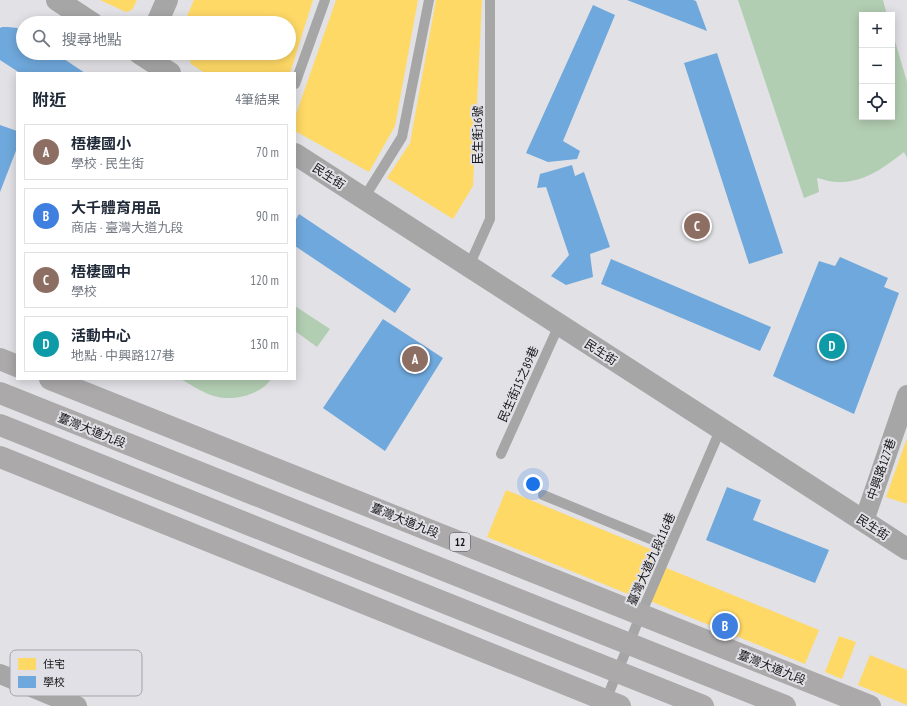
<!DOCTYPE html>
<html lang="zh-TW">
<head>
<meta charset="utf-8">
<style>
	:root { --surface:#fff; --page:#f6f6f7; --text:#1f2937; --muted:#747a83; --line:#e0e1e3; --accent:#d93025 }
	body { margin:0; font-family:"PT Sans Narrow","Noto Sans TC",sans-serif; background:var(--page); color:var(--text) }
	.controls { position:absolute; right:12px; top:12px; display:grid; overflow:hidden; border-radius:0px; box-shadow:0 2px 10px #0003 }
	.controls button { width:36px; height:36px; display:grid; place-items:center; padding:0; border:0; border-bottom:1px solid var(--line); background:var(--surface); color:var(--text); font:20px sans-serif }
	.you { position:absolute; left:533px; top:484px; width:14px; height:14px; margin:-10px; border:3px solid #fff; border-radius:50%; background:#1a73e8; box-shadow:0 0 0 6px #1a73e833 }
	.badge { display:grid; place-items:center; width:26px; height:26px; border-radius:50%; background:var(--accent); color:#fff; font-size:13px; font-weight:700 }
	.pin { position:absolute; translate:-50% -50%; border:2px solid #fff; box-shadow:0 1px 4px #0006 }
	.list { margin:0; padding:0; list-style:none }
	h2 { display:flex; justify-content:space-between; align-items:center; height:52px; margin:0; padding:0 16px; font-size:17px }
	h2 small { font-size:13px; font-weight:400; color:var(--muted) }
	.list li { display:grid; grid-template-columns:26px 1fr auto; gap:12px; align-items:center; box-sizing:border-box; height:56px; margin:0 8px 8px; padding:0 8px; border:1px solid var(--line); border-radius:0px }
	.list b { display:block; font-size:15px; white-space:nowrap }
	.list p { margin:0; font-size:13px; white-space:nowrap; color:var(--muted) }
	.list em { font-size:13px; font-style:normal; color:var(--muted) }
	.icon { flex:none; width:22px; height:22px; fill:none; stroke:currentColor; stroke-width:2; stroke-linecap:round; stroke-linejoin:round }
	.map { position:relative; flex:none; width:907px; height:706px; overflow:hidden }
	.search { position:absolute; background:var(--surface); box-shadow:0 2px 10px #0003; left:16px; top:16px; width:280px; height:44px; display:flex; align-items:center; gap:10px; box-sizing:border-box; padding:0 14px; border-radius:22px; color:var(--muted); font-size:15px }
	.panel { position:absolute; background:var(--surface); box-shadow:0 2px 10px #0003; left:16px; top:72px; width:280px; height:308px; border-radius:0px }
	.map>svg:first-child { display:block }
	.green { fill:#b2ceb2 }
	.homes { fill:#ffd966 }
	.schools { fill:#6fa8dc }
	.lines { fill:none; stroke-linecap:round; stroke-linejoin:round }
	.service { stroke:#a7a6a7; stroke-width:10 }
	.minor { stroke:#a7a6a7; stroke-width:20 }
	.tertiary { stroke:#a7a6a7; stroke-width:22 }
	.primary { stroke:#aba9aa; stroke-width:22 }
	.labels { text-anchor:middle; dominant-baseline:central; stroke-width:4; stroke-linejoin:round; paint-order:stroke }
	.shield { fill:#e1e0e6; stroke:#525154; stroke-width:1 }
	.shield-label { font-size:11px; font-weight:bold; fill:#141416 }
	.street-label { font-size:12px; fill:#141416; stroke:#e1e0e6 }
	.key { fill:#e1e0e6; stroke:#a4a3a8; stroke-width:1 }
	.key-label { font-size:11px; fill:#141416 }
</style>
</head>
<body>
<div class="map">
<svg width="907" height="706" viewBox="0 0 907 706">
	<rect width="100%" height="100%" fill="#e2e1e5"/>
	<path class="green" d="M738 0H883L887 15H862V117H892V31L907 82V158L904 152C883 168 865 183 836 182 830 182 823 179 817 178L819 192 804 198Z
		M295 306 330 329 317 347 295 331Z
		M181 379H271C262 394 234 401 218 397 204 394 193 386 181 379Z"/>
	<path class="homes" d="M100 0H137L132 10 126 12Z
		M194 0H313L290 73H205L191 64 188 53H289V23H184Z
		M336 0H418L395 126 369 172 295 131V117Z
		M436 0H482L473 186 453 219 387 178 410 143Z
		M907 438V504L886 497Z
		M506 490 657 552 638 598 487 537Z
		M664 567 819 630 805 664 650 601Z
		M839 636 856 642 842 679 825 672Z
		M870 655 907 670V705L858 685Z"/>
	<path class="schools" d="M627 0H693L696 1 707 31Z
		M593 5 615 15 563 141 580 151 577 159 548 162 526 153Z
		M2 27H8L17 28 23 32V53H55L85 73H20L0 60V28Z
		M717 53 783 253 749 264 684 63Z
		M0 125 17 131V148L0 192Z
		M572 165 575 176 584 172 610 247 590 254 593 277 566 285 551 276 569 255 546 187 537 188 540 174Z
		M299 214 411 289 395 313 295 246V221Z
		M840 257 888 278 884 287 899 293 854 414 773 376 819 261 835 266Z
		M611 259 771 327 760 351 601 284Z
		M383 319 443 358 385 451 323 408Z
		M727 487 761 500 753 520 829 550 815 583 706 540Z"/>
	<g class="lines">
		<path class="service" d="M295 84 325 0
			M364 198 402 137 429 0
			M469 266 490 219V0
			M501 454 559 325
			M543 495 670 547
			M606 700 641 614 721 428"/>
		<path class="minor" d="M864 521 907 395
			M0 674 77 706"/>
		<path class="tertiary" d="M57 0 92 23
			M157 23 167 0
			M139 53 170 73
			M295 154 907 549"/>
		<path class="primary" d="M0 359 17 366
			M50 379 870 706
			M0 393 785 706
			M0 425 703 706
			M0 457 620 706"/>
	</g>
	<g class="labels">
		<rect class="shield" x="450" y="533" width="20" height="18" rx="3"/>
		<g class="shield-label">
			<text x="460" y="542">12</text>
		</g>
		<g class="street-label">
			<text transform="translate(477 135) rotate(-90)">民生街16號</text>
			<text transform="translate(329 176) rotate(33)">民生街</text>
			<text transform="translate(601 352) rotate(33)">民生街</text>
			<text transform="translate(518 384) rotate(-66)">民生街15之89巷</text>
			<text transform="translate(92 430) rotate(22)">臺灣大道九段</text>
			<text transform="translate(881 469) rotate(-71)">中興路127巷</text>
			<text transform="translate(405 520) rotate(22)">臺灣大道九段</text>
			<text transform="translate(873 527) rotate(33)">民生街</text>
			<text transform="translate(651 559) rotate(-66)">臺灣大道九段116巷</text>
			<text transform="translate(772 667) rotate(22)">臺灣大道九段</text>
		</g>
	</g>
	<rect x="10" y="650" width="132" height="46" rx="6" class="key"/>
	<rect x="18" y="658" width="18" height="12" fill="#ffd966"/>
	<rect x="18" y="676" width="18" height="12" fill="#6fa8dc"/>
	<g class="key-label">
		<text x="43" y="668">住宅</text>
		<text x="43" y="686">學校</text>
	</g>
</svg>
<div class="controls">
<button>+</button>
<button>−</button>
<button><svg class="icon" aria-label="locate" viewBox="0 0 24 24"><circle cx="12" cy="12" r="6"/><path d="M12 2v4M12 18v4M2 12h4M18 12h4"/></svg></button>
</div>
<div class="you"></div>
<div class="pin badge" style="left:415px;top:359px;background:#8d6e63">A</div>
<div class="pin badge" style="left:725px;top:626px;background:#3f7fe0">B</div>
<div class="pin badge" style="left:697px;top:226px;background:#8d6e63">C</div>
<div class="pin badge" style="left:832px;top:346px;background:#0f9aa8">D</div>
<div class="search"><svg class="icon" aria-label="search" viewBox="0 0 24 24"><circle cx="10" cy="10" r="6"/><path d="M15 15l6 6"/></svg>搜尋地點</div>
<section class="panel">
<h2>附近<small>4筆結果</small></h2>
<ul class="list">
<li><span class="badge" style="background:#8d6e63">A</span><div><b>梧棲國小</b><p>學校 · 民生街</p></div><em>70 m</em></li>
<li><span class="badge" style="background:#3f7fe0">B</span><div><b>大千體育用品</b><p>商店 · 臺灣大道九段</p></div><em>90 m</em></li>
<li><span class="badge" style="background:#8d6e63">C</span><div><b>梧棲國中</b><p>學校</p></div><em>120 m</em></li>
<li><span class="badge" style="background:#0f9aa8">D</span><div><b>活動中心</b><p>地點 · 中興路127巷</p></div><em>130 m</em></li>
</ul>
</section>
</div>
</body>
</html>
